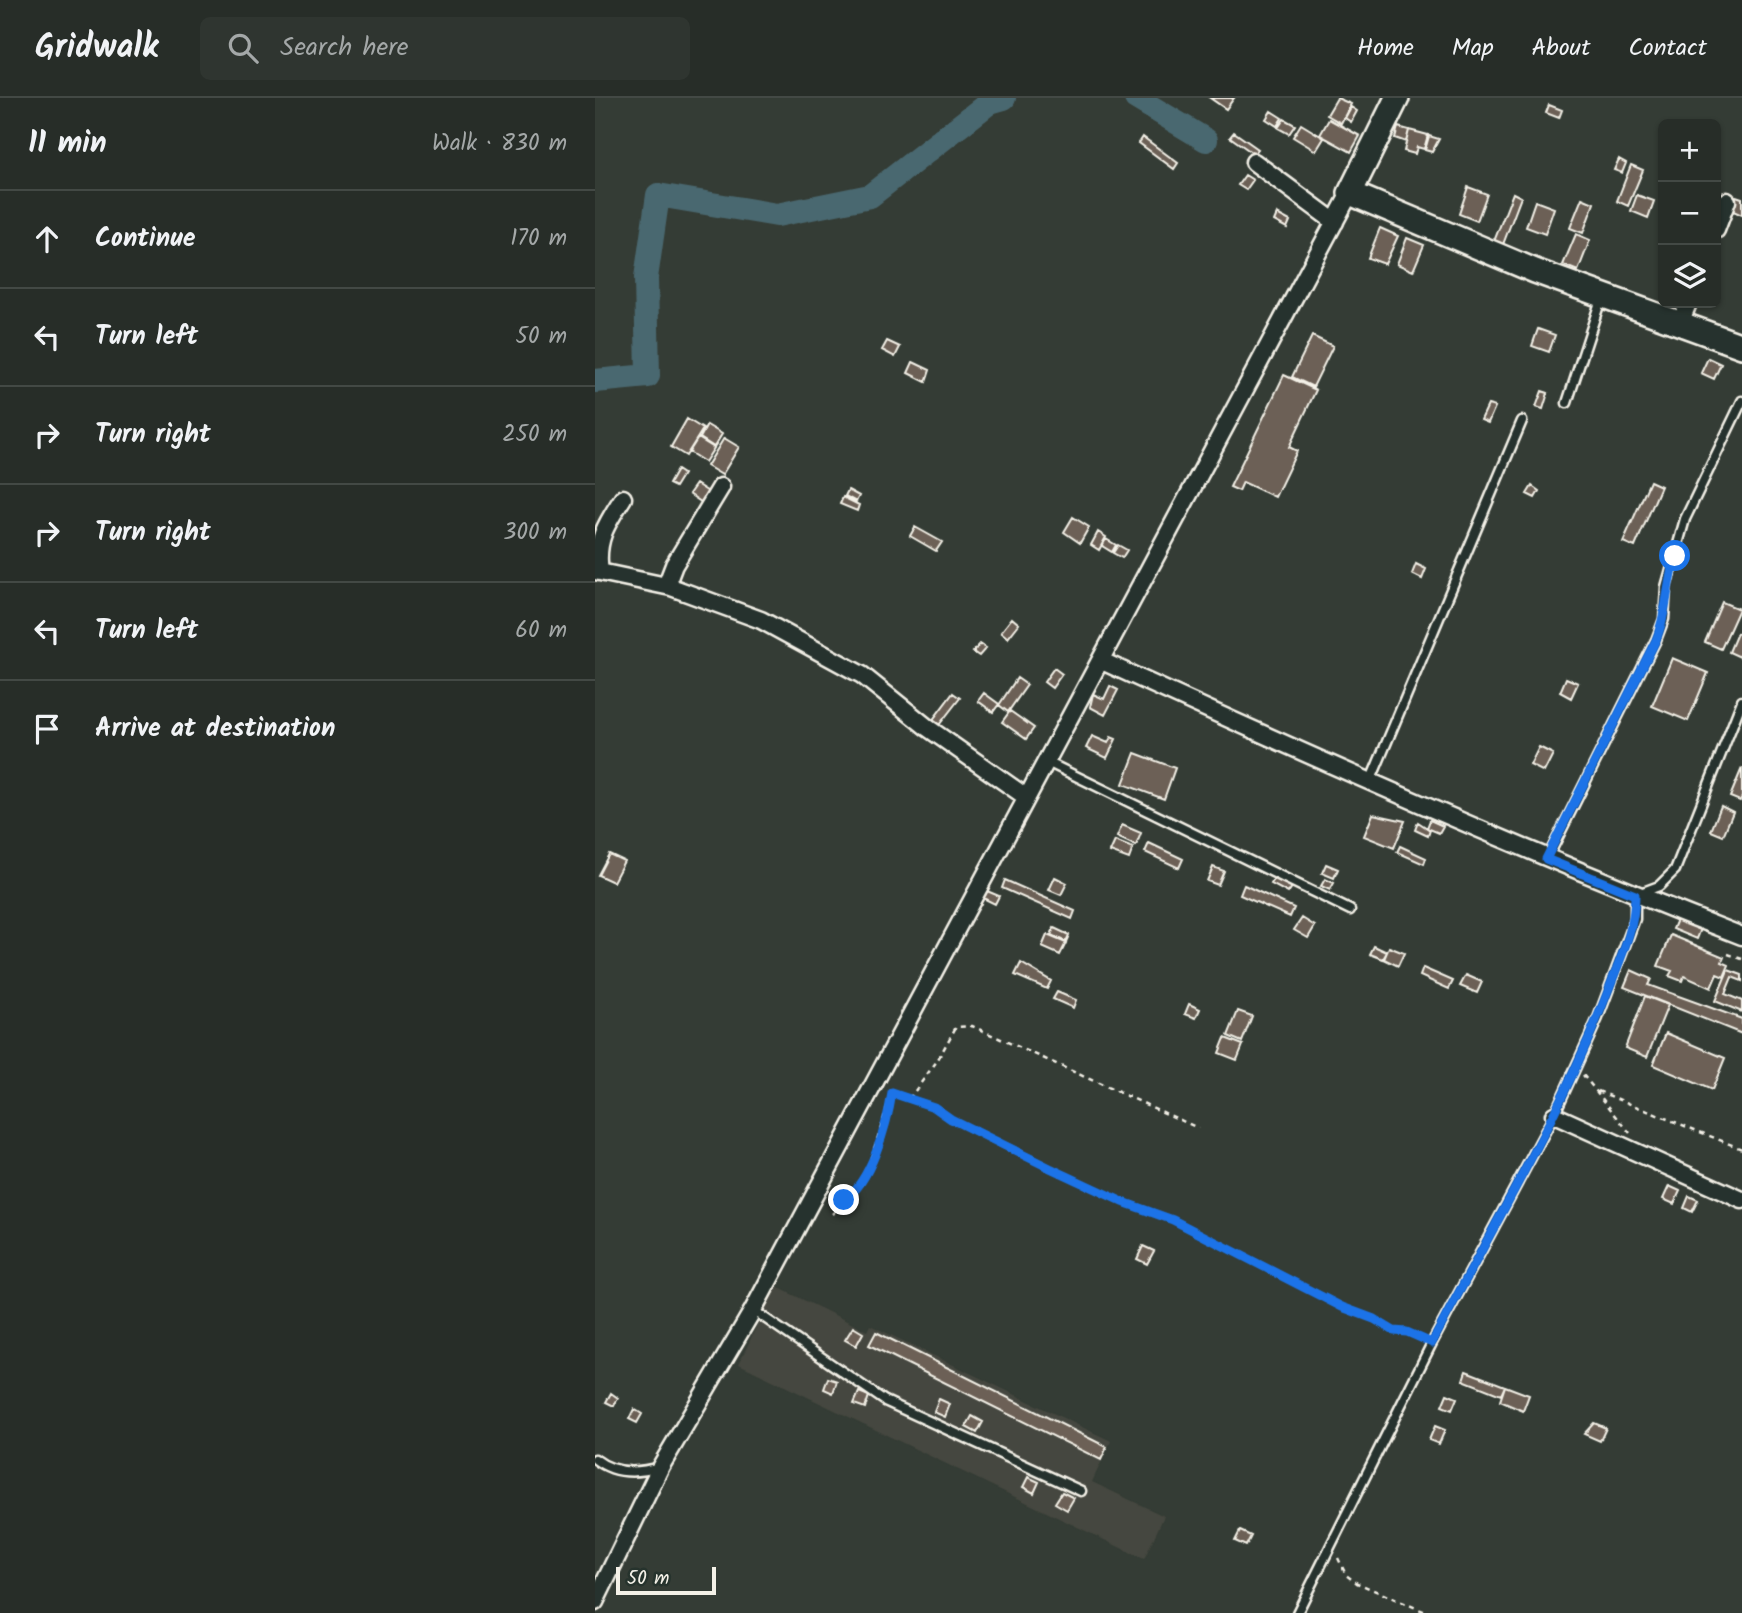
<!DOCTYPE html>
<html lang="en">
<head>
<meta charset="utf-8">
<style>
	:root { --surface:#272d28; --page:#2f3530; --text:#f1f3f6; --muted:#a4a8a8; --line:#434945 }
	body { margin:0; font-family:Kalam,sans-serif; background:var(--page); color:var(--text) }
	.controls { position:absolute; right:21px; top:21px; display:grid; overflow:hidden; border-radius:10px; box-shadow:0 2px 5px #0004 }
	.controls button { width:63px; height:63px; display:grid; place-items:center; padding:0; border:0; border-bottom:2px solid var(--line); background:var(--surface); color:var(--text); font:35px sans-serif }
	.scale { position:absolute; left:21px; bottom:18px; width:100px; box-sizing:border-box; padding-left:7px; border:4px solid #f4f1e8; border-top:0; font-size:19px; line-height:24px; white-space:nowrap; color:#f4f1e8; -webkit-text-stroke:5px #26332d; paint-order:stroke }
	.stop { position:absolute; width:21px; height:21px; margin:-16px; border:5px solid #1a73e8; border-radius:50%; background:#fff }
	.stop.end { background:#1a73e8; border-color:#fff; box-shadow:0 2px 7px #0008 }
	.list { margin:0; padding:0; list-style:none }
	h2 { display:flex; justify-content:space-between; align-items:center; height:91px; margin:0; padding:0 28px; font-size:30px }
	h2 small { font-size:23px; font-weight:400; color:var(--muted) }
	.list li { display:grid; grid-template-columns:46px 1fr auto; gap:21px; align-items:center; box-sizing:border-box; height:98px; padding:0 28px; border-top:2px solid var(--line) }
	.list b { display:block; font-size:26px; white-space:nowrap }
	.list em { font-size:23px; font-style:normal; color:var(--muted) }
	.icon { flex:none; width:38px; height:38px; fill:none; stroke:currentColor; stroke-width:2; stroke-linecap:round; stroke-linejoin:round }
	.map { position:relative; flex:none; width:1147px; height:1515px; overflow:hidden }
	header { display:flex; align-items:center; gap:42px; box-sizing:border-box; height:98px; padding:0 35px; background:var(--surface); border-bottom:2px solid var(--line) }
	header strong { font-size:33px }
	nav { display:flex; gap:38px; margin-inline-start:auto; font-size:24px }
	.search { width:490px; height:63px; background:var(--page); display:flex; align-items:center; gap:18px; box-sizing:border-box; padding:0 24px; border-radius:10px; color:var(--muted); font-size:26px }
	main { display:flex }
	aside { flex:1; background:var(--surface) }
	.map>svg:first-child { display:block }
	.built { fill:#45473f }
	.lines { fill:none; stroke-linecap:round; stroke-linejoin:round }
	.river { stroke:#4a6870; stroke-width:24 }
	.building { fill:#6c6156; stroke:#f4f1e8; stroke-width:2 }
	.lane-casing { stroke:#f4f1e8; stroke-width:13 }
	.street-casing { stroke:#f4f1e8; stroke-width:21 }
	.secondary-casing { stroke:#f4f1e8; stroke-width:28 }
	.path { stroke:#f4f1e8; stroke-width:2.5; stroke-dasharray:5 5; stroke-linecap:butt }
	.lane { stroke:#26332d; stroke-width:8 }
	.street { stroke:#26332d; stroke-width:16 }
	.secondary { stroke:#26332d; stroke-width:23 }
	.route { stroke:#1a73e8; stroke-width:9 }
</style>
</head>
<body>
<header>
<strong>Gridwalk</strong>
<div class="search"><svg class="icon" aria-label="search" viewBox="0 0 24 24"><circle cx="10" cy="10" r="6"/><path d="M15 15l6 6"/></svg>Search here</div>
<nav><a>Home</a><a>Map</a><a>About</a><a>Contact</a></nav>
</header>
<main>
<aside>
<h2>11 min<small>Walk · 830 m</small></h2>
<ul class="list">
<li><svg class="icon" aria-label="ahead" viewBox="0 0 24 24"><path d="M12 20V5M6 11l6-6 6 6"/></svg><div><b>Continue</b></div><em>170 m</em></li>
<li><svg class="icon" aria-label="left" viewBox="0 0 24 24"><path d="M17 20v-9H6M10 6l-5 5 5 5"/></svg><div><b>Turn left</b></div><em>50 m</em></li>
<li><svg class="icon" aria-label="right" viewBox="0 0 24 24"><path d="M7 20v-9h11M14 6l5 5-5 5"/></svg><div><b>Turn right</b></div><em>250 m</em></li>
<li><svg class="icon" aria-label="right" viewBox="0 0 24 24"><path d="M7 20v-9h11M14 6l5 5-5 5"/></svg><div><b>Turn right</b></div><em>300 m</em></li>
<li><svg class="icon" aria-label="left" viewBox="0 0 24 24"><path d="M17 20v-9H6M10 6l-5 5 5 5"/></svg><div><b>Turn left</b></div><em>60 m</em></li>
<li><svg class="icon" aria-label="arrive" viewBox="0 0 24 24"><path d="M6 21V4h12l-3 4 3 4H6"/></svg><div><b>Arrive at destination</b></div></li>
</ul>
</aside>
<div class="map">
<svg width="1147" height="1515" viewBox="0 0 1147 1515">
	<rect width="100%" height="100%" fill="#343c35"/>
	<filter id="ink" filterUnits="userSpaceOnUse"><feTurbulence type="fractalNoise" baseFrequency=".0143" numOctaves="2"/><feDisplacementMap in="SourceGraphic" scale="14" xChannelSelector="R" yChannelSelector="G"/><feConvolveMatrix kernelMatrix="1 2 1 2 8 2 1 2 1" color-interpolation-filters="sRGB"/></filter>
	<g filter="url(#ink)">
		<path class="built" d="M180 1188 272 1233 275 1227 516 1343 497 1384 569 1418 549 1461 144 1266Z"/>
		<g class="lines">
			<path class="river" d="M541 0 611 42
				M0 283 53 278 51 180 63 97 182 117 275 98 395 4 409 0"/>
		</g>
		<path class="building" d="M615 0H639L631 11Z
			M742 0 756 6 746 25 732 17Z
			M954 7 967 12 964 20 951 15Z
			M756 9 762 13 756 24 750 20Z
			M676 13 687 20 682 28 671 21Z
			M689 21 700 27 694 36 683 30Z
			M734 21 765 38 756 54 725 37Z
			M706 26 729 40 721 53 698 39Z
			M803 29 814 32 811 44 800 40Z
			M814 32 833 37 829 51 822 49 820 56 809 53Z
			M639 34 663 51 659 56 635 39Z
			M834 38 844 41 837 54 830 52Z
			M548 39 583 65 579 71 544 45Z
			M1024 61 1031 65 1027 75 1019 72Z
			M1036 67 1048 72 1033 108 1022 103Z
			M650 77 658 82 651 92 643 87Z
			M873 89 892 96 882 123 864 116Z
			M918 95 926 99 907 149 898 146Z
			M1042 97 1059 103 1053 120 1036 113Z
			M1141 98 1147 100V117L1136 112Z
			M987 100 999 105 988 135 975 130Z
			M940 103 959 110 950 136 931 129Z
			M682 116 695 123 692 130 679 123Z
			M785 130 803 138 790 166 773 160Z
			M981 136 995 142 983 173 968 167Z
			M812 140 829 147 818 173 802 166Z
			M943 231 960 237 954 254 937 248Z
			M717 238 738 248 718 289 697 279Z
			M292 243 305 249 300 259 287 252Z
			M1113 260 1126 266 1119 281 1106 275Z
			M318 264 335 272 331 284 313 275Z
			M689 277 721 292 694 349 702 353 680 399 648 384 644 393 635 389Z
			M947 293 953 295 948 311 941 309Z
			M893 307 900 309 893 325 886 322Z
			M92 321 108 331 91 358 76 349Z
			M112 327 127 336 119 349 105 340Z
			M103 340 119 350 110 364 94 354Z
			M129 340 144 349 127 377 112 368Z
			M82 372 88 376 80 389 74 386Z
			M1055 383 1066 388 1040 449 1028 444Z
			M101 386 115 395 109 406 94 396Z
			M937 388 944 393 940 400 932 396Z
			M253 392 264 398 261 404 250 398Z
			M248 399 264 407 262 413 245 406Z
			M478 419 494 429 485 445 469 434Z
			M320 429 347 444 341 453 315 438Z
			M503 434 511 439 504 452 496 447Z
			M511 441 521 447 517 454 507 448Z
			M523 447 532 452 527 460 518 455Z
			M821 466 831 471 827 481 817 476Z
			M1127 504 1144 511 1126 551 1110 544Z
			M417 520 424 526 413 540 406 534Z
			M1142 535 1147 537 1145 559 1134 554Z
			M385 546 391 550 384 558 378 554Z
			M1077 560 1113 575 1093 623 1057 608Z
			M459 570 467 576 457 590 449 584Z
			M422 580 432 587 413 614 404 607Z
			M971 580 983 585 976 600 965 594Z
			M515 588 523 592 510 617 495 609 498 596 509 601Z
			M358 595 365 600 344 627 337 623Z
			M389 595 404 606 398 614 383 603Z
			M415 613 439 630 431 641 407 624Z
			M497 638 513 645 516 639 521 641 512 660 491 650Z
			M944 649 958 656 949 674 935 667Z
			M540 655 580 670 569 701 528 686Z
			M1147 670V699L1145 703 1135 699Z
			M1126 708 1138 714 1128 738 1116 733Z
			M778 716 810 723 799 750 769 738Z
			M835 722 848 728 844 735 832 730Z
			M823 724 835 732 833 738 820 732Z
			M527 727 546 735 541 748 522 739Z
			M520 743 538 750 534 761 515 754Z
			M554 745 588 761 584 770 550 754Z
			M805 748 831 760 829 766 802 754Z
			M14 756 29 763 18 784 3 777Z
			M731 766 743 771 739 780 727 775Z
			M618 769 629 773 623 787 612 783Z
			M460 779 472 785 466 797 454 792Z
			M680 780 697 789 693 795 676 786Z
			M730 781 739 785 735 792 726 788Z
			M410 782 480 813 477 821 407 790Z
			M649 787 699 810 695 819 645 797Z
			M392 793 404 798 400 806 388 800Z
			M1083 819 1107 828 1102 841 1078 831Z
			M707 820 720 828 713 840 699 832Z
			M459 830 474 837 471 844 456 837Z
			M452 837 471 845 465 857 447 849Z
			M1076 837 1129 859 1127 864 1134 867 1129 879 1122 876 1116 890 1089 878 1087 883 1074 878 1077 873 1063 868Z
			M779 848 792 854 788 861 775 856Z
			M794 849 809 855 803 868 789 861Z
			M426 865 456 883 452 891 420 877Z
			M828 870 858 883 854 891 825 878Z
			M1036 872 1056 881 1053 887 1147 921V936L1029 889Z
			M1133 872 1147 877V883L1137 879 1130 896 1147 903V914L1120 903Z
			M871 877 887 884 882 895 865 888Z
			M462 894 481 902 478 910 458 901Z
			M1050 898 1073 907 1052 959 1030 950Z
			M594 906 605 911 601 920 590 916Z
			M643 913 657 918 647 944 633 938Z
			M1071 935 1130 960 1117 992 1058 967Z
			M630 940 648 947 642 962 624 955Z
			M1074 1088 1085 1093 1079 1106 1068 1101Z
			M1094 1098 1103 1102 1097 1114 1089 1110Z
			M548 1148 559 1153 552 1166 542 1161Z
			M258 1229 268 1235 261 1248 250 1242Z
			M281 1234 512 1349 506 1362 274 1247Z
			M871 1273 910 1288 906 1297 868 1282Z
			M233 1280 242 1283 238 1295 229 1291Z
			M910 1288 934 1297 928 1313 905 1303Z
			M264 1294 274 1298 270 1310 259 1306Z
			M16 1295 23 1300 19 1308 11 1304Z
			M852 1296 862 1300 857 1312 847 1308Z
			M344 1301 355 1306 350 1319 339 1314Z
			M39 1311 47 1316 42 1325 34 1321Z
			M377 1318 388 1324 382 1335 371 1329Z
			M999 1325 1011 1330 1005 1343 989 1336Z
			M840 1328 850 1332 844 1346 834 1342Z
			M433 1379 444 1384 439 1395 428 1389Z
			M467 1394 479 1400 472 1412 460 1405Z
			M645 1433 656 1438 651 1448 640 1443Z"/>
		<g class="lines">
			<defs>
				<path id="lane" d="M972 305 1006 201
					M450 663 755 812
					M775 684 927 323
					M952 761 1061 542 1069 521 1071 489 1090 421 1147 303
					M158 1212 290 1303 486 1393
					M0 1361C19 1376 41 1376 64 1369
					M702 1515 837 1245 959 1017 1003 920 1040 821V797L1064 788 1080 772 1147 603"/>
				<path id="street" d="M659 64 740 124
					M1121 132 1132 103
					M1085 226 1093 205
					M126 389 79 467 74 480 76 489 166 522 267 577 333 630 431 699
					M0 473 76 489
					M5 474C0 443 11 426 28 400
					M507 563C718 660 930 754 1147 838
					M959 1017 1147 1102
					M0 1504 66 1368 158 1212 755 95"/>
				<path id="secondary" d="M802 0 755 95 940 173 1147 248"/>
			</defs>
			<use href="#lane" class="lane-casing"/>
			<use href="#street" class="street-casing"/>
			<use href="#secondary" class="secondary-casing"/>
			<path class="path" d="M1133 856 1147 861
				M988 977 1035 1035
				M1003 993 1147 1051
				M314 1001 342 963 361 929 377 928 603 1030
				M237 1116 260 1095 270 1080 297 995 339 1009 357 1021 455 1070 528 1104 578 1122 747 1209 779 1221 799 1233 828 1240
				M743 1460 751 1477 762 1485 833 1515"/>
			<use href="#lane" class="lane"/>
			<use href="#street" class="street"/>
			<use href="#secondary" class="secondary"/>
		</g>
	</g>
	<g class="lines" filter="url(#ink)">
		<path class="route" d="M249 1102C276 1084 292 1027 297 995L339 1009 356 1021 455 1070 528 1104 578 1122 747 1209 779 1221 799 1233 812 1234 837 1245C898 1128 966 1016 1013 893 1025 861 1040 831 1040 797L951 761 1061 542C1072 515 1072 486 1080 458"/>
	</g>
</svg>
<div class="controls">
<button>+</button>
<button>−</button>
<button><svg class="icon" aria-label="layers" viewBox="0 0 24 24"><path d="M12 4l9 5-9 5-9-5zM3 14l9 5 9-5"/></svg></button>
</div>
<div class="scale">50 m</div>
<div class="stop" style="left:1080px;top:458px"></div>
<div class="stop end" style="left:249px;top:1102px"></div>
</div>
</main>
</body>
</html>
